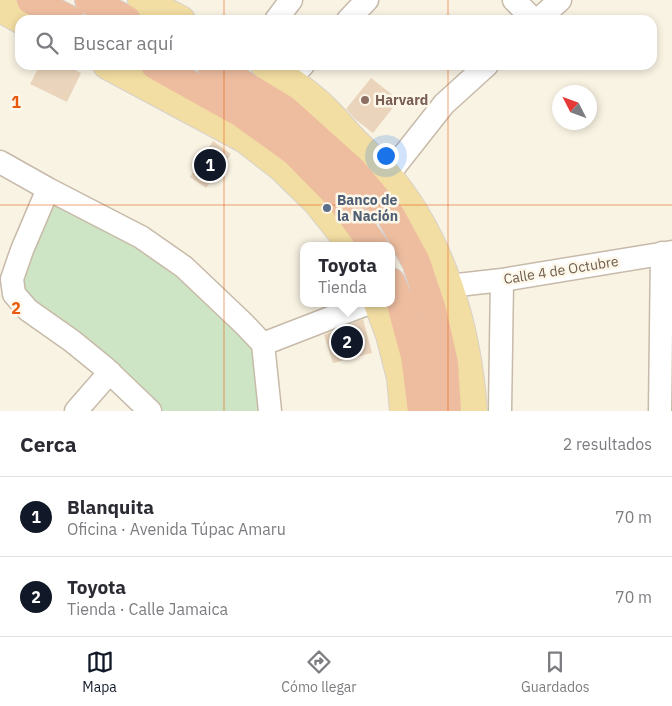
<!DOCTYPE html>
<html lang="es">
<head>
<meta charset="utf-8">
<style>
	:root { --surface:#fff; --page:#f2f2f3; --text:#2b2b33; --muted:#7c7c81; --line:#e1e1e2; --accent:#111827 }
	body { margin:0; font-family:"IBM Plex Sans",sans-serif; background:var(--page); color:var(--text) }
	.compass { position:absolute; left:552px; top:85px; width:45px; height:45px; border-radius:50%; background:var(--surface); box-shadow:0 2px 8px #0003; rotate:312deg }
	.you { position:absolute; left:385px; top:155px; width:18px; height:18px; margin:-12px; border:4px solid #fff; border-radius:50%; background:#1a73e8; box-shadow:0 0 0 8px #1a73e833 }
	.badge { display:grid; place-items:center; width:32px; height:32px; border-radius:50%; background:var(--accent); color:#fff; font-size:16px; font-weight:700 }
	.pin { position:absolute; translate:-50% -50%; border:2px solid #fff; box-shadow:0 1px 5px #0006 }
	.popup { position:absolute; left:300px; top:242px; width:95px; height:65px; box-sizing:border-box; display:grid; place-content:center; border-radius:10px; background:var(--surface); filter:drop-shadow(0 1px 4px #0005); font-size:16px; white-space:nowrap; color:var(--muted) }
	.popup b { font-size:19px; color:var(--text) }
	.popup::after { content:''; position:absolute; left:50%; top:100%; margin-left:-10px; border:10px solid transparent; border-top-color:var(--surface) }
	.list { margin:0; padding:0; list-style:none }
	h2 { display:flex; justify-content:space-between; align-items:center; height:65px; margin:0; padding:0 20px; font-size:21px }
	h2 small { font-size:16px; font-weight:400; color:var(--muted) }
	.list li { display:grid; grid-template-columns:32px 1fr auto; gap:15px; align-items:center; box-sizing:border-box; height:80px; padding:0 20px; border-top:1px solid var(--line) }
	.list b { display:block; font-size:19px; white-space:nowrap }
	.list p { margin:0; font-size:16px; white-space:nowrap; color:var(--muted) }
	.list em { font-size:16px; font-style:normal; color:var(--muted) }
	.icon { flex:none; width:28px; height:28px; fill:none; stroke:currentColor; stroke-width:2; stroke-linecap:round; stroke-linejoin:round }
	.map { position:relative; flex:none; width:672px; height:411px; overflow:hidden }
	.search { position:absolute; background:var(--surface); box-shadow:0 2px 8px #0003; left:15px; right:15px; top:15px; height:55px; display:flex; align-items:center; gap:12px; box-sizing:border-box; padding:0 18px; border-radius:15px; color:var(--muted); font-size:19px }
	.sheet { height:225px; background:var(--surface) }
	nav { display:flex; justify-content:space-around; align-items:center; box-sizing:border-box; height:70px; border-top:1px solid var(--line); background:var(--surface); font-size:14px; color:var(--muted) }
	nav a { display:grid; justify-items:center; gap:2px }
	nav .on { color:var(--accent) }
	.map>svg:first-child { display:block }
	.green { fill:#cde5c4 }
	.building { fill:#ead4bc }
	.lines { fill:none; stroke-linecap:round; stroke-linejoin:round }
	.minor-casing { stroke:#c7baa9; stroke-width:25 }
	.major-casing { stroke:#d7d1cd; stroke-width:30 }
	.highway-casing { stroke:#d7d1cd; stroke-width:30 }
	.minor { stroke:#fff; stroke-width:22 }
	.major { stroke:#f2dda2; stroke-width:28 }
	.highway { stroke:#eebda0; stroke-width:28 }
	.grid { fill:none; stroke:#e8590c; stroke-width:1; stroke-opacity:0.55 }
	.education-dot { fill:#8d6e63; stroke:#fdf7e9; stroke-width:2 }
	.service-dot { fill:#5c6f8a; stroke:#fdf7e9; stroke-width:2 }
	.labels { text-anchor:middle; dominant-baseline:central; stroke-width:5; stroke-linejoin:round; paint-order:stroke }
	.education-label { font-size:14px; font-weight:bold; fill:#785e54; stroke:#fdf7e9; text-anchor:start }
	.service-label { font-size:14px; font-weight:bold; fill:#4e5e75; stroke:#fdf7e9; text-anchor:start }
	.street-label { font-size:14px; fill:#6f5c4c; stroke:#fdf7e9 }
	.grid-label { font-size:16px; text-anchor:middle; font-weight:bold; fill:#e8590c; stroke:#fdf7e9; stroke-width:5; stroke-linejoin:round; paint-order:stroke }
</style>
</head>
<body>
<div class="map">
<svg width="672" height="411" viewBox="0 0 672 411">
	<rect width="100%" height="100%" fill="#f9f3e3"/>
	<path class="green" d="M52 202 132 240 179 274 255 351 262 411H160L23 292 20 277Z"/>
	<path class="building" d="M40 65H65L81 73 67 102 30 84Z
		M371 78 399 100 373 133 355 119 346 109Z
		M213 141 231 154 206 188 190 177Z
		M363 319 372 353 333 363 324 335Z"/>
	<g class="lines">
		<defs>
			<path id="minor" d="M514 0 534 20
				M276 20 291 0
				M348 20 367 0
				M538 20 560 0
				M289 79 303 65
				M0 162 48 189 141 237 184 267 244 324 263 344 270 411
				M388 175 444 104 487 65
				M48 189 22 250 12 279 14 294 28 310 72 341 104 367 150 411
				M449 286 502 280 672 252
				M263 344 369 303
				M76 411 110 372
				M500 411 502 280
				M660 411 662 253"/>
			<path id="major" d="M142 0 181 20
				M0 8 22 20
				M107 65 245 139 281 167 317 202 352 246
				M265 65C283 76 301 88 317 102 330 113 340 126 351 138 363 151 377 162 388 176 442 241 467 327 473 411
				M378 303 390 335 401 378 404 411"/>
			<path id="highway" d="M31 0 70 20
				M89 0 127 20
				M155 65 241 113 294 151 339 197 374 246
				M211 65 284 109 353 171 391 216 416 262 432 310 444 363 447 411
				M391 282 401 304 415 356 422 411"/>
		</defs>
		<use href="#minor" class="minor-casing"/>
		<use href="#major" class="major-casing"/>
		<use href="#highway" class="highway-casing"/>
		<use href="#minor" class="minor"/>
		<use href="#major" class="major"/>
		<use href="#highway" class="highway"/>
	</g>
	<path class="grid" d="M224 0V20M448 0V20M224 65V411M448 65V411M0 205H672"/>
	<circle class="education-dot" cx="365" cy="100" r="5"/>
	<circle class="service-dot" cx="327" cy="208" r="5"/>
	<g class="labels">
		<g class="education-label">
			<text x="375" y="100">Harvard</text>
		</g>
		<g class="service-label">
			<text x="337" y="200">Banco de<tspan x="337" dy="16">la Nación</tspan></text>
		</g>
		<g class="street-label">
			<text transform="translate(561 270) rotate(-9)">Calle 4 de Octubre</text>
		</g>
	</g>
	<g class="grid-label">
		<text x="16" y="108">1</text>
		<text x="16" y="314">2</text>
	</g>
</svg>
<svg class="compass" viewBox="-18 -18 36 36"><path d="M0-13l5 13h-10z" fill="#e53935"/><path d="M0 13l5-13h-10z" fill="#7c7c81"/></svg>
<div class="you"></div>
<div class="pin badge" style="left:210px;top:165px">1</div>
<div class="pin badge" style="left:347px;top:342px">2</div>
<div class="popup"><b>Toyota</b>Tienda</div>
<div class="search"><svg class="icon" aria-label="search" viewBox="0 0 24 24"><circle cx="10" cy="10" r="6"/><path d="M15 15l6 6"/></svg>Buscar aquí</div>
</div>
<section class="sheet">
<h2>Cerca<small>2 resultados</small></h2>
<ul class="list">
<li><span class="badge">1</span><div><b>Blanquita</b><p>Oficina · Avenida Túpac Amaru</p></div><em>70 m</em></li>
<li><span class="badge">2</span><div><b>Toyota</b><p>Tienda · Calle Jamaica</p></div><em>70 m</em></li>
</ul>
</section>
<nav>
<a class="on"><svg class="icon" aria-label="map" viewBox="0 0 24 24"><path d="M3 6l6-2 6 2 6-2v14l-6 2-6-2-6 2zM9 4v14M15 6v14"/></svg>Mapa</a>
<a><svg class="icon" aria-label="directions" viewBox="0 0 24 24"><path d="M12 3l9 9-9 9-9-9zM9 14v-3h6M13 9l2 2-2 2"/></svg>Cómo llegar</a>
<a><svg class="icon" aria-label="saved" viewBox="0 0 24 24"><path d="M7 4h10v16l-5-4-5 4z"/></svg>Guardados</a>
</nav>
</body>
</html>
